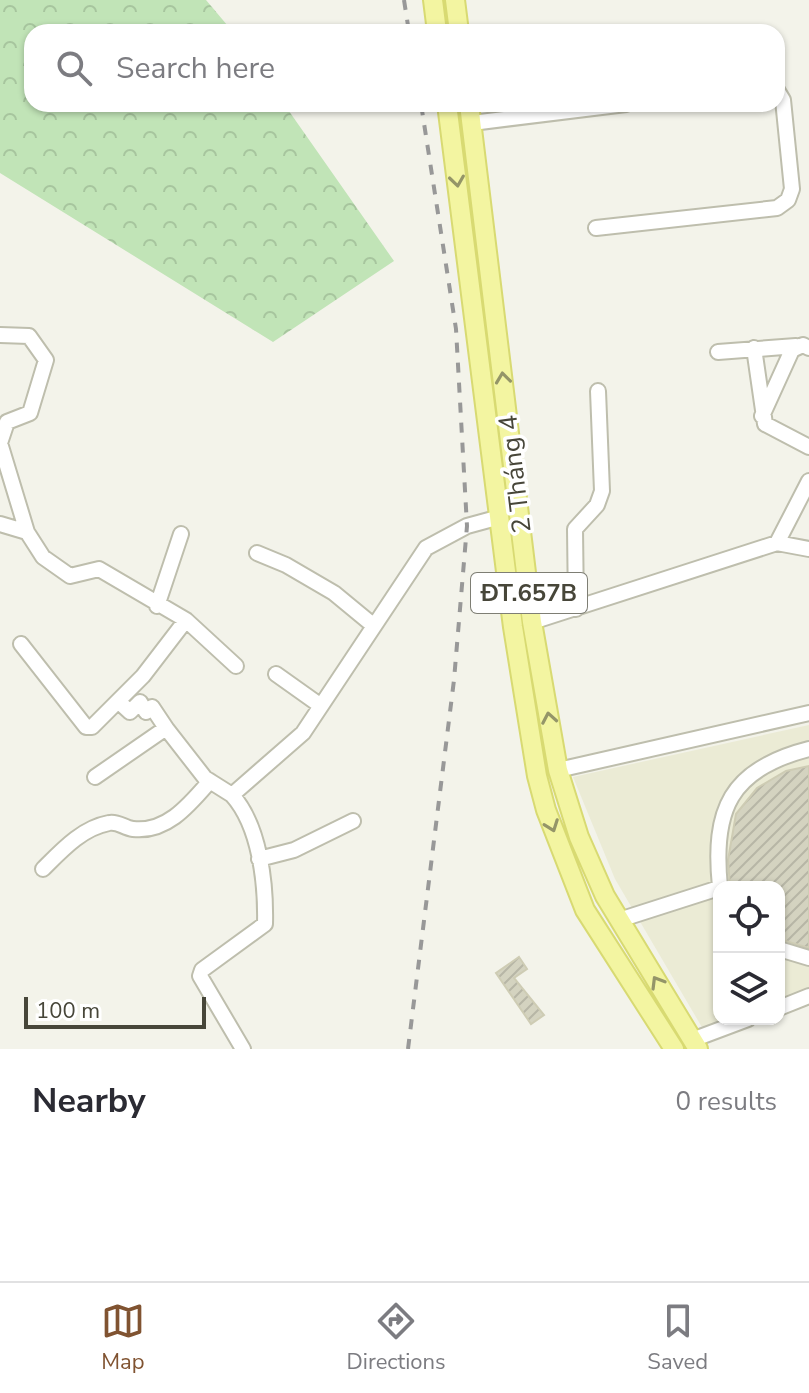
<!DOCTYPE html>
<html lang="en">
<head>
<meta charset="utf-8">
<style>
	:root { --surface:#fff; --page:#f2f2f3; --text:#2b2b33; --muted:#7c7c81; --line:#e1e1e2; --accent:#805331 }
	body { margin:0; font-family:"Nunito Sans",sans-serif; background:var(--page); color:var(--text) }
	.controls { position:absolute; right:24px; bottom:24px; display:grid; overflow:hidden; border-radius:16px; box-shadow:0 2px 6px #0004 }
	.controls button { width:72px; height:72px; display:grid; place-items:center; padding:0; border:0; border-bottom:2px solid var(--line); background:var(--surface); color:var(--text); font:40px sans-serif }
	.scale { position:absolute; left:24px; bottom:20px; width:182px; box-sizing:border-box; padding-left:8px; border:4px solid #474639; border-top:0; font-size:22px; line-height:28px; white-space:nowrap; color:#474639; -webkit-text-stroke:6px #fff; paint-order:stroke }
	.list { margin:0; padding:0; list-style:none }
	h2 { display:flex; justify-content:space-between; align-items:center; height:104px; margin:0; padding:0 32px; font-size:34px }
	h2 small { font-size:26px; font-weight:400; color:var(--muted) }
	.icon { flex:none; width:44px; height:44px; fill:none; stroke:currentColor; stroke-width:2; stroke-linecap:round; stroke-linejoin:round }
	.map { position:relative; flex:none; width:809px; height:1049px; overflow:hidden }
	.search { position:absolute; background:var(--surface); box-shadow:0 2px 6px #0004; left:24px; right:24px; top:24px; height:88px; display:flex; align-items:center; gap:20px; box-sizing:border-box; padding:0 28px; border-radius:24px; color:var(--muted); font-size:30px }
	.sheet { height:232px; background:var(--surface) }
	nav { display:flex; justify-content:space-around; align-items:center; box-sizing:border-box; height:112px; border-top:2px solid var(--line); background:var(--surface); font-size:22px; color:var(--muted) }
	nav a { display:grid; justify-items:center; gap:4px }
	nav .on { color:var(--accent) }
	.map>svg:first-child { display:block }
	.education { fill:#ebebd5 }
	.forest { fill:url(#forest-crowns) }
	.building { fill:url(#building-hatch); stroke:#ceccb4; stroke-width:2 }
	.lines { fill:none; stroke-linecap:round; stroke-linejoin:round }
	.minor-casing { stroke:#bebead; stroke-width:18 }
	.major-casing { stroke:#d8da72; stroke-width:22 }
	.minor { stroke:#fff; stroke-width:14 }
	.major { stroke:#f3f5a1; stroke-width:18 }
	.rail { stroke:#989898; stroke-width:4; stroke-dasharray:10 10; stroke-linecap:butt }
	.oneway { stroke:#949568 }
	.labels { text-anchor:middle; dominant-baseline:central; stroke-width:7; stroke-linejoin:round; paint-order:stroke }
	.shield { fill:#fff; stroke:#7e7e74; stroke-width:2 }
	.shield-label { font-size:24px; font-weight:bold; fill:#474639 }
	.street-label { font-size:26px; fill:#474639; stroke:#fff }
</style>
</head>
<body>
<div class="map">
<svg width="809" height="1049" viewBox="0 0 809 1049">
	<defs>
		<pattern id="forest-crowns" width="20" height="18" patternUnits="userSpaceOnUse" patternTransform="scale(2)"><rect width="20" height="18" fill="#c1e4b7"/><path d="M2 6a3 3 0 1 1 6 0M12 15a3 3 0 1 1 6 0" fill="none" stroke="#a7c59e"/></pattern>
		<pattern id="building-hatch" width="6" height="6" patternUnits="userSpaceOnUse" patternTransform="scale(2)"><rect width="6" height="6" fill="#d4d3c0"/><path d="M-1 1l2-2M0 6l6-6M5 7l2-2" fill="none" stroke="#b7b6a6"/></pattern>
	</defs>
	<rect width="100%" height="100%" fill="#f3f3ea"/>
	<path class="education" d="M809 725V991L779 1002V887H719V1019H732L703 1029 615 879 573 777Z"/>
	<path class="forest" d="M0 0H206L233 32H32V104H284L394 261 273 342 0 173Z"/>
	<path class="building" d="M809 766V948L779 939V887H730L728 860 736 814 757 788 786 771Z
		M519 957 527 969 514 978 544 1015 531 1024 496 973Z"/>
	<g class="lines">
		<defs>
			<path id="minor" d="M472 123 626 104
				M596 228 777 208 788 200 792 189 783 100 777 90
				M0 335 29 336 46 360 30 413 7 422 0 443 27 532
				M754 348 765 424 809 447
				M718 352 796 346
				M762 416 792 350 803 345 809 348
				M0 524 27 532 43 557 70 576 99 569 186 620 236 666
				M777 543 809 481
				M257 553 286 565 334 593 374 626
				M157 606 181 534
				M576 609 575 529 597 505 602 491 598 391
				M532 622 777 543 809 549
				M21 644 86 727H92L143 676 186 620
				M276 674 321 706
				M118 701 130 712 140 702 146 712 152 707 166 728
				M558 770 809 713
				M95 777 166 728 205 778 232 795 303 733 426 548 467 526 500 517
				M232 795C260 826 266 884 265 924L202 970 200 976 243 1049
				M259 859 294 850 353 821
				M43 869C62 850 82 828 109 823 118 821 124 828 133 829 167 833 190 804 210 781
				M720 887C712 810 730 769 809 749
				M619 920 719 888
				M779 949 809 958
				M779 1008 809 996
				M692 1040 748 1019"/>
			<path id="major" d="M433 0 437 32
				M455 0 459 32
				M447 104 513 627 537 776 546 810 585 910 674 1049
				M469 104 532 622 558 770 579 837 605 896 698 1049"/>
		</defs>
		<use href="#minor" class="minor-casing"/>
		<use href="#major" class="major-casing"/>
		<use href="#minor" class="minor"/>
		<use href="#major" class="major"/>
		<path class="rail" d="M404 0 409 32
			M408 1049 454 680 467 526 456 329 421 104"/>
	</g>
	<defs><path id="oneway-chevron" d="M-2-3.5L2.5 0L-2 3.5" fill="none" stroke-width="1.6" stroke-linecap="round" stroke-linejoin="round" transform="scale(2)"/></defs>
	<g class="oneway">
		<use href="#oneway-chevron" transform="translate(457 181) rotate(82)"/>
		<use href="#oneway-chevron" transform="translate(503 378) rotate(-97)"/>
		<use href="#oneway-chevron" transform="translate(549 718) rotate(-100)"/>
		<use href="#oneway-chevron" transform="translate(552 826) rotate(70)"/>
		<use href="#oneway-chevron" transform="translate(657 982) rotate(-121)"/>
	</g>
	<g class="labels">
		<rect class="shield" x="471" y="573" width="116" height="40" rx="6"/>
		<g class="shield-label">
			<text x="529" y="593">ĐT.657B</text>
		</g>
		<g class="street-label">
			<text transform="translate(515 474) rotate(-97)">2 Tháng 4</text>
		</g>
	</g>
</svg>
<div class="controls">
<button><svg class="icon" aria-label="locate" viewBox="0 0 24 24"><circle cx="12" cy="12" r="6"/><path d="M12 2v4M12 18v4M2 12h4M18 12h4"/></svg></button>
<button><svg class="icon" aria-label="layers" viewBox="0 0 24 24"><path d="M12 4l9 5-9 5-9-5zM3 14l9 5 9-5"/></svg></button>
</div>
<div class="scale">100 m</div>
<div class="search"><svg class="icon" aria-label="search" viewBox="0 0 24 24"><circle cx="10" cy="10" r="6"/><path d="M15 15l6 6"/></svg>Search here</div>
</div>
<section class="sheet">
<h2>Nearby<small>0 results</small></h2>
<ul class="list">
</ul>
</section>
<nav>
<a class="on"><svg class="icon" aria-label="map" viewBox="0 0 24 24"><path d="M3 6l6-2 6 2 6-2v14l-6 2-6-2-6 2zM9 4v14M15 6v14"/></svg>Map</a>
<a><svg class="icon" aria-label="directions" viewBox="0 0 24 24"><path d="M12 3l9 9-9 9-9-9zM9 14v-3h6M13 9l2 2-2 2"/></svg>Directions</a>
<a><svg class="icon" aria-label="saved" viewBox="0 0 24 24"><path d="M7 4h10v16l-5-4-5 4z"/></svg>Saved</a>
</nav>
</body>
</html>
